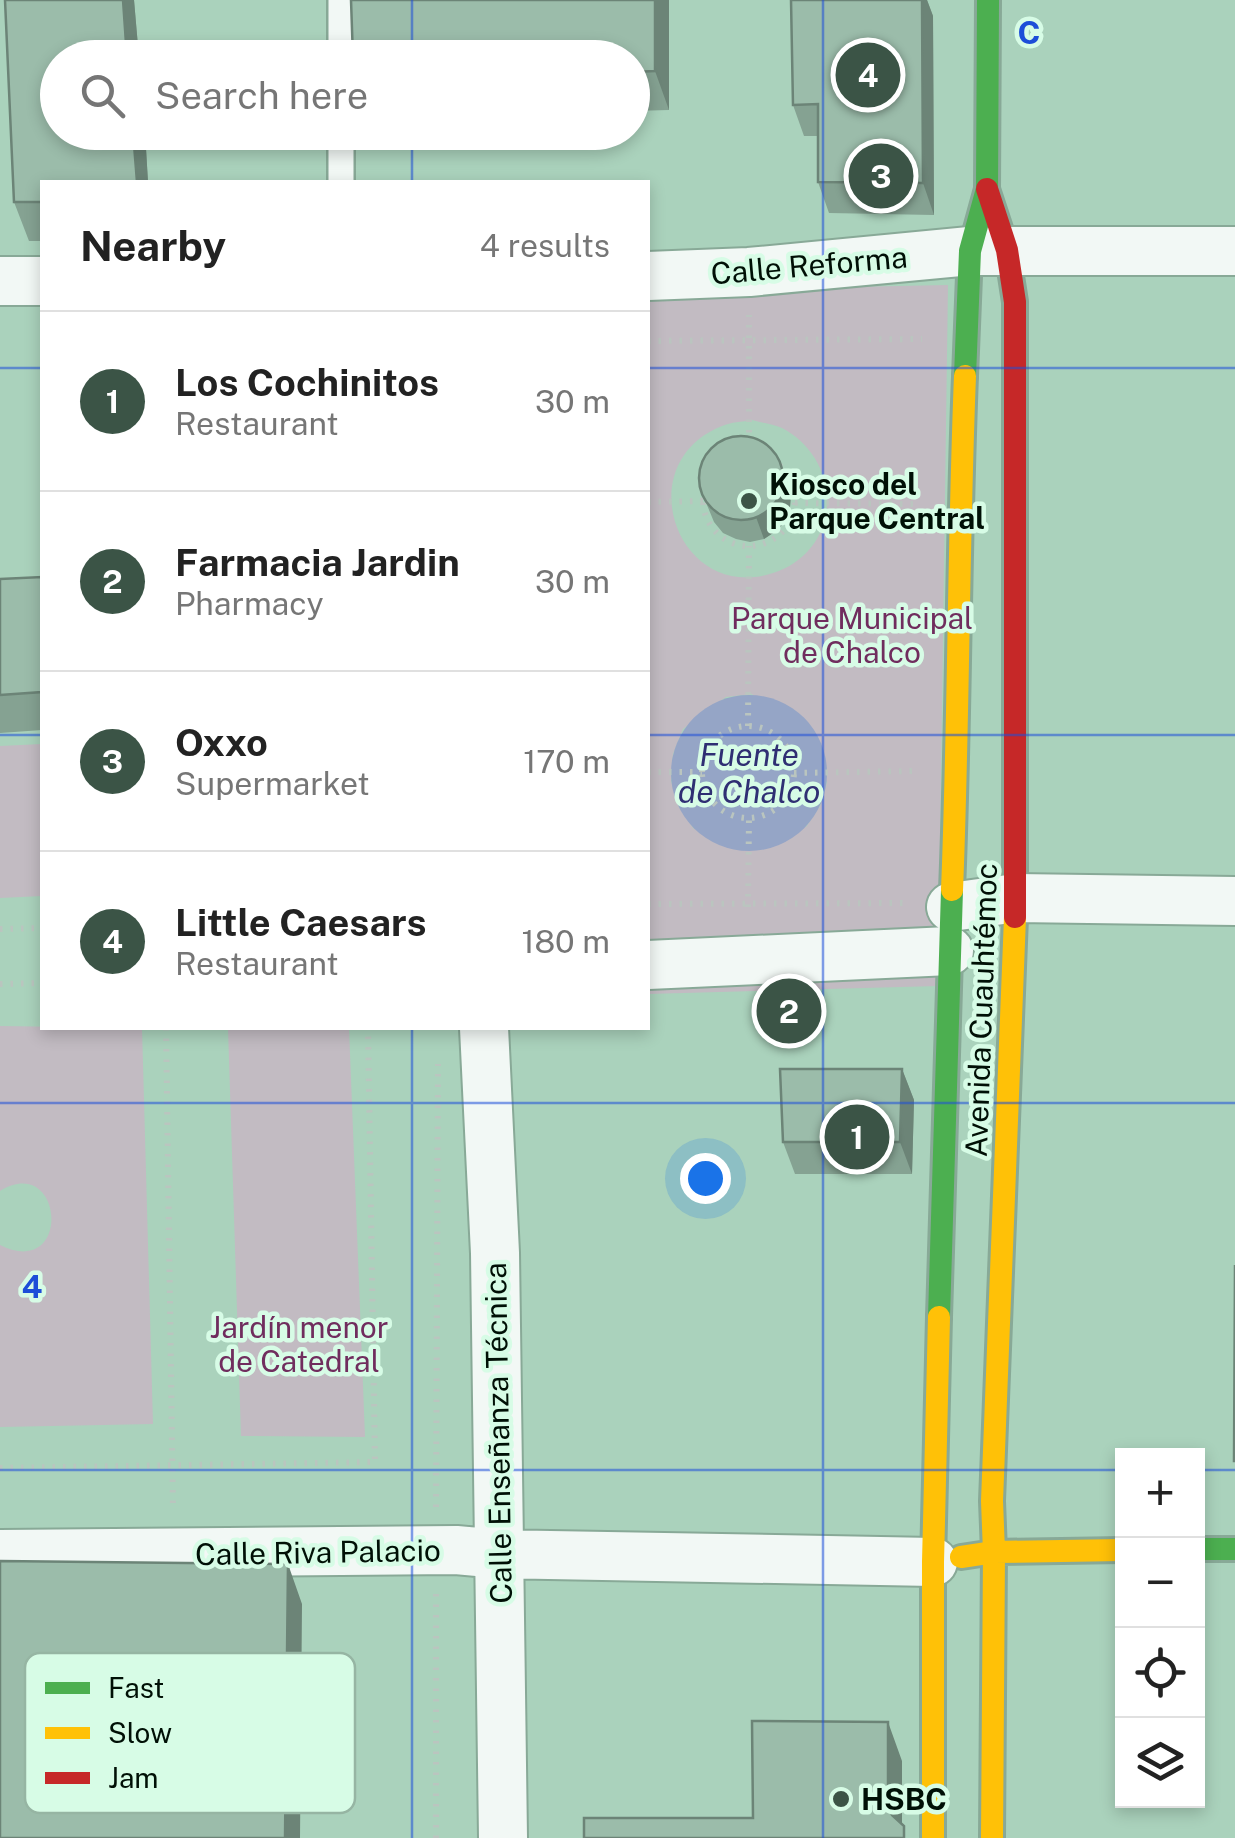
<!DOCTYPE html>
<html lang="en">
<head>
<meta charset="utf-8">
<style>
	:root { --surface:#fff; --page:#f2f2f2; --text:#222; --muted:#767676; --line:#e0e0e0; --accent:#3b5446 }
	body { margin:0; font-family:"Public Sans",sans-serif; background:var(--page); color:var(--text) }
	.controls { position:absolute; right:30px; bottom:30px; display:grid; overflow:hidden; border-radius:0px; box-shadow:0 5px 15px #0003 }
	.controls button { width:90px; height:90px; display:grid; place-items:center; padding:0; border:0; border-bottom:2px solid var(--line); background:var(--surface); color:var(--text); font:50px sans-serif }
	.you { position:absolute; left:705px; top:1178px; width:35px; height:35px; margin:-25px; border:8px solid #fff; border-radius:50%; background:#1a73e8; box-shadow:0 0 0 15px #1a73e833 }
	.badge { display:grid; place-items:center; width:65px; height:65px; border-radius:50%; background:var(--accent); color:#fff; font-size:32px; font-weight:700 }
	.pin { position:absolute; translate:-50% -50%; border:5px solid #fff; box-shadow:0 2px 10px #0006 }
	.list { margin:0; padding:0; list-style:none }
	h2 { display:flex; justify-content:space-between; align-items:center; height:130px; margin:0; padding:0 40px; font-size:42px }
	h2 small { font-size:32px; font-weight:400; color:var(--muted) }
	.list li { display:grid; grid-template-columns:65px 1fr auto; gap:30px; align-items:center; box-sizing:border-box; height:180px; padding:0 40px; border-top:2px solid var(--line) }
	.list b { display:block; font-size:38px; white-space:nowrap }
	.list p { margin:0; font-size:32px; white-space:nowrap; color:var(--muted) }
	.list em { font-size:32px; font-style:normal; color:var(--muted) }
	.icon { flex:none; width:55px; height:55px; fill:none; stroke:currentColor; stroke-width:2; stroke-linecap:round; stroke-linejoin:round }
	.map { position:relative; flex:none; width:1235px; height:1838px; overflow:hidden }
	.search { position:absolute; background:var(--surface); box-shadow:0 5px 15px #0003; left:40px; top:40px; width:610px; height:110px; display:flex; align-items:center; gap:25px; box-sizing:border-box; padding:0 35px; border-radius:55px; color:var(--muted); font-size:38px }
	.panel { position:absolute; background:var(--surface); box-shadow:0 5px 15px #0003; left:40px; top:180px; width:610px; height:850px; border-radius:0px }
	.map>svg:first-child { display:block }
	.green { fill:#c2bbc2; fill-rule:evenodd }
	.water { fill:#95a5c6 }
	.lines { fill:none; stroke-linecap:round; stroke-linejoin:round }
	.lane-casing { stroke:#88a997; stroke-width:30 }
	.street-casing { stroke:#88a997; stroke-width:52 }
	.fast-casing { stroke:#88a997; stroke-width:28 }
	.slow-casing { stroke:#88a997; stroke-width:28 }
	.jam-casing { stroke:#88a997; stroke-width:28 }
	.path { stroke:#bac5bf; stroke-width:6; stroke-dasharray:2.5 8; stroke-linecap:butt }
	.lane { stroke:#f2f8f5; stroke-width:25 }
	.street { stroke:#f2f8f5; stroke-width:48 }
	.fast { stroke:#4caf50; stroke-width:22 }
	.slow { stroke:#ffc107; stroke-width:22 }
	.jam { stroke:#c62828; stroke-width:22 }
	.wall { fill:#85a292 }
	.shaded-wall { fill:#6c8477 }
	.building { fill:#9bbcaa; stroke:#6c8477; stroke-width:2.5 }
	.grid { fill:none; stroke:#1d4ed8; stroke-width:2.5; stroke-opacity:0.55 }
	.poi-dot { fill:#3b5446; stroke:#d7fce6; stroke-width:4 }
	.labels { text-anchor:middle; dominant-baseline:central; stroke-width:9; stroke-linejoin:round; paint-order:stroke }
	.street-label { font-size:30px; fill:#001006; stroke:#d7fce6 }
	.poi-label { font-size:30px; font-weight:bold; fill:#001006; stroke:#d7fce6; text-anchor:start }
	.park-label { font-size:30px; fill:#702d5e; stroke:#d7fce6 }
	.water-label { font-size:32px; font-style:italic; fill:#2f2f73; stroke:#d7fce6 }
	.key { fill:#d7fce6; stroke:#96b5a3; stroke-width:2.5 }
	.key-label { font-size:28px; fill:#001006 }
	.grid-label { font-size:32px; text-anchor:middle; font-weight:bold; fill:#1d4ed8; stroke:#d7fce6; stroke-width:9; stroke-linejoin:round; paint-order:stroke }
</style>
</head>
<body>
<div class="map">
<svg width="1235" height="1838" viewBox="0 0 1235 1838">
	<rect width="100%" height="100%" fill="#aad2bc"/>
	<path class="green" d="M948 285 938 986 648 994V291ZM752 420C762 423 773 424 782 428 819 447 839 493 820 533 812 551 794 566 776 572 679 607 626 464 722 426 731 422 742 422 752 420ZM752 694 827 782 820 806 806 827 694 829 679 807 671 781 673 754 683 729 726 697Z
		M42 744V896L0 898V746Z
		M0 1026 142 1028 153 1424 0 1427V1245C73 1281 64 1152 0 1191Z
		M228 1028H349L365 1437 241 1436Z"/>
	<path class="water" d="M671 773a78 78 0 1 1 156 0a78 78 0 1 1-156 0Z"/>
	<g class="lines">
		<defs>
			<path id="lane" d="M341 58V0
				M341 182V132"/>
			<path id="street" d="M648 276 749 272 970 251H1235
				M0 281H42
				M951 907 1016 898 1235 901
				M648 965 949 951
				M484 1028 495 1253 503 1838
				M0 1554 456 1550 500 1554 933 1562"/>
			<path id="fast" d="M965 376 970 251 987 189 988 0
				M939 1317 952 890
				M1198 1549H1235"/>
			<path id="slow" d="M952 890C959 719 958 548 965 376
				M961 1557 994 1552 1122 1550
				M933 1838V1562L939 1317
				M992 1838 994 1552 992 1501 1015 917"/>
			<path id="jam" d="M987 189 1007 250 1015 302V917"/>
		</defs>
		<use href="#lane" class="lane-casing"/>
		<use href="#street" class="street-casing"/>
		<use href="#fast" class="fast-casing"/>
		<use href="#slow" class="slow-casing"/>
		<use href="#jam" class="jam-casing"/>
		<path class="path" d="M648 341 922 339
			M749 443V315
			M703 500a46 46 0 1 1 92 0a46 46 0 1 1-92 0Z
			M648 502 704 501
			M795 503 914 504
			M702 772a46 46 0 1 1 92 0a46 46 0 1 1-92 0Z
			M748 726 749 546
			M648 772H702
			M794 773 913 771
			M648 904 906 903
			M748 907 749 818
			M0 929 42 928
			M0 984 42 983
			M166 1028 173 1511
			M0 1468 375 1462 368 1028
			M436 1507 438 1064
			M436 1594V1838"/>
		<use href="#lane" class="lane"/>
		<use href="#street" class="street"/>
		<use href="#fast" class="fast"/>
		<use href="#slow" class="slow"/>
		<use href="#jam" class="jam"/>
	</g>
	<path class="wall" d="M5 0H134L139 58H58L145 132 148 182H42V241H29L14 202Z
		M351 0H669V110L632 111V58Z
		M791 0H927L933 16 934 215 829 213 818 182V136H804L793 105Z
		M700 488 791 493 790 507 786 521 776 531 764 539 750 542 736 539 723 533 714 522Z
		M42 577V730L0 733V579Z
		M902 1069 914 1100 912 1174H795L783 1142Z"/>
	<path class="shaded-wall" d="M123 0H134L139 58H127Z
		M655 0H669V110L655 71Z
		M922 0H927L933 16 934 215 923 183Z
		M133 132H145L148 182H137Z
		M778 458 791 493 790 507 786 521 776 531 764 539 756 517Z
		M902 1069 914 1100 912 1174 900 1142Z
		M288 1564 302 1604 300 1838H285Z
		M888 1722 902 1761V1838L888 1800Z"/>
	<path class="building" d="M5 0H123L127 58H58V132H133L137 182H42V202H14Z
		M351 0H655V71L632 72V58H353Z
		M791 0H922L923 183 818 182V104L793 105Z
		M699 478a42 42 0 1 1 84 0a42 42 0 1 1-84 0Z
		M42 577V692L0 695V579Z
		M780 1069H902L900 1142H783Z
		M1235 1265V1461H1234Z
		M0 1561 288 1564 285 1838H0Z
		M752 1721 888 1722V1800L892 1815 904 1826V1838H584V1818H753Z"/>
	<path class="grid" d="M412 0V58M823 0V1838M412 132V182M0 368H42M648 368H1235M0 735H42M648 735H1235M412 1028V1838M0 1103H1235M0 1470H1122M1198 1470H1235"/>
	<g class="poi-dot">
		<circle cx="749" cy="501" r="10"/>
		<circle cx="841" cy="1799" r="10"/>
	</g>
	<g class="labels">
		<g class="street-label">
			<text transform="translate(809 265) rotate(-5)">Calle Reforma</text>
			<text transform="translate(981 1010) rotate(-88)">Avenida Cuauhtémoc</text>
			<text transform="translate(498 1433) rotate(-91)">Calle Enseñanza Técnica</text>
			<text transform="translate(318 1552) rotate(-1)">Calle Riva Palacio</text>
		</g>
		<g class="poi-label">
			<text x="769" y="484">Kiosco del<tspan x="769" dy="34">Parque Central</tspan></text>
			<text x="861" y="1799">HSBC</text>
		</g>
		<g class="park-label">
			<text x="852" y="618">Parque Municipal<tspan x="852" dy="34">de Chalco</tspan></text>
			<text x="299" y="1327">Jardín menor<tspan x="299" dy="34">de Catedral</tspan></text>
		</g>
		<g class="water-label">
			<text x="749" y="754">Fuente<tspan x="749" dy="37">de Chalco</tspan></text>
		</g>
	</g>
	<rect x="25" y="1653" width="330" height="160" rx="15" class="key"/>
	<rect x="45" y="1682" width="45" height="12" fill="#4caf50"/>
	<rect x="45" y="1727" width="45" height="12" fill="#ffc107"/>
	<rect x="45" y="1772" width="45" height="12" fill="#c62828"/>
	<g class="key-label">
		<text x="108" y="1698">Fast</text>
		<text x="108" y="1743">Slow</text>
		<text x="108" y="1788">Jam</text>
	</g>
	<g class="grid-label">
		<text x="1029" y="44">C</text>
		<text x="32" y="1298">4</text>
	</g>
</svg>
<div class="controls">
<button>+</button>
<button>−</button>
<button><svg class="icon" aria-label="locate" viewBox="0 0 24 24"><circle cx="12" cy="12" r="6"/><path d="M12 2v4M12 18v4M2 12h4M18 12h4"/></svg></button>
<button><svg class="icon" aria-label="layers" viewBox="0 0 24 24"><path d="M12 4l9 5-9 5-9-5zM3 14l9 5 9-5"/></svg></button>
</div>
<div class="you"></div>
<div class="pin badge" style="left:857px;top:1137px">1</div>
<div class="pin badge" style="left:789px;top:1011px">2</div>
<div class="pin badge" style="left:881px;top:176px">3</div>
<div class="pin badge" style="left:868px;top:75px">4</div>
<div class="search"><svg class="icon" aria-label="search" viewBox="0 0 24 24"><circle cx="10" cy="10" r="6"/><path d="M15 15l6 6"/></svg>Search here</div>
<section class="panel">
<h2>Nearby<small>4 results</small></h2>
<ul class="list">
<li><span class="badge">1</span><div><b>Los Cochinitos</b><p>Restaurant</p></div><em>30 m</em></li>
<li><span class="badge">2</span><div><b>Farmacia Jardin</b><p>Pharmacy</p></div><em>30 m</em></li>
<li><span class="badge">3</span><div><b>Oxxo</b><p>Supermarket</p></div><em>170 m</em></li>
<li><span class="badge">4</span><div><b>Little Caesars</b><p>Restaurant</p></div><em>180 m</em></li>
</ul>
</section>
</div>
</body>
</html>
